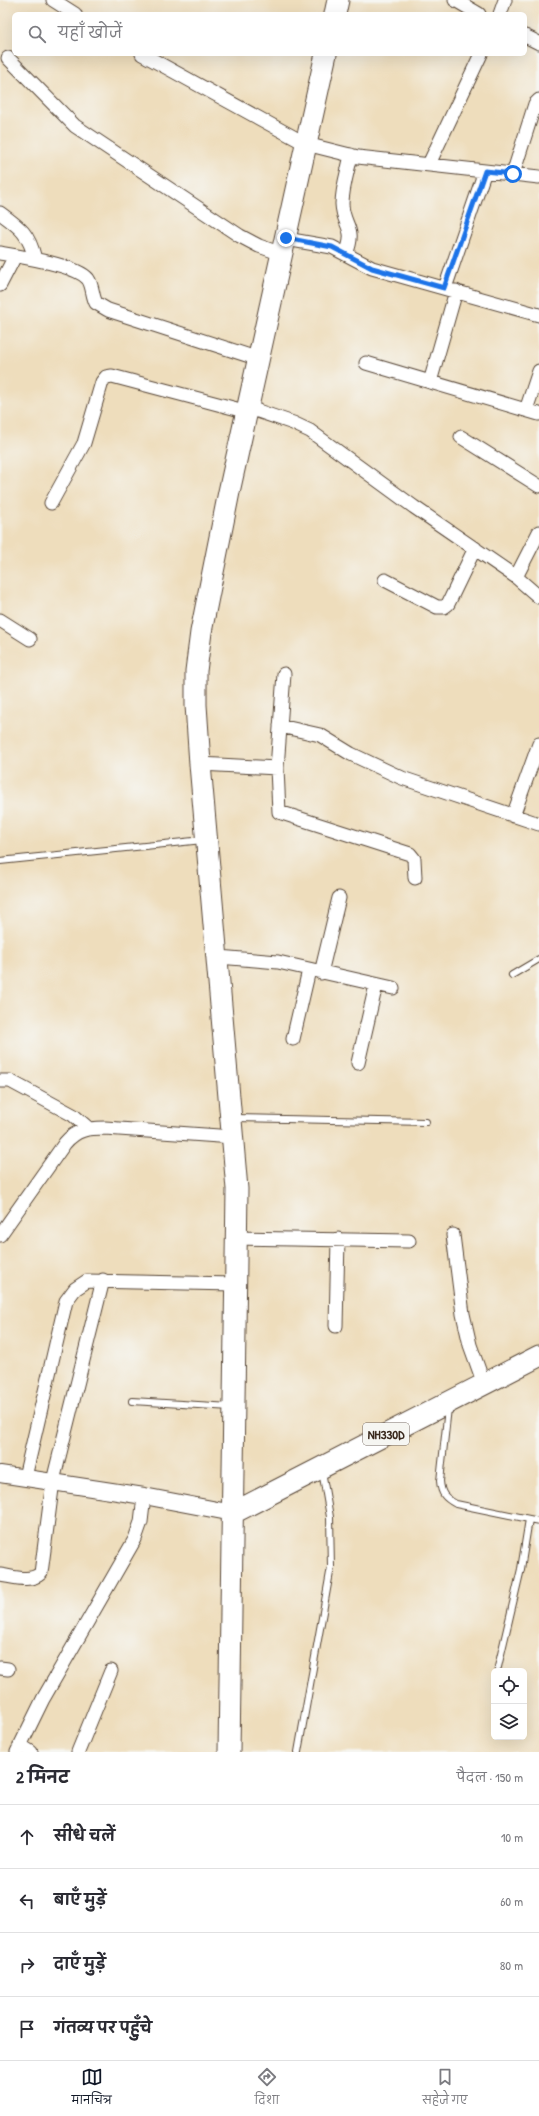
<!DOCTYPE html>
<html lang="hi">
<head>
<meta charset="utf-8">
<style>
	:root { --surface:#fff; --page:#f7f7f7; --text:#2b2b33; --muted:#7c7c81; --line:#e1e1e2; --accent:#111827 }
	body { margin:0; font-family:"Patrick Hand","Playpen Sans Deva",sans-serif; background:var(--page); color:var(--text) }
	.controls { position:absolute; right:12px; bottom:12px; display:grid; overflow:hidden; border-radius:6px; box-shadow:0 4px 16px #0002 }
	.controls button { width:36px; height:36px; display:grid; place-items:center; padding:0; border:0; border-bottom:1px solid var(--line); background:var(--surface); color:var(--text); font:20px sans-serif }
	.stop { position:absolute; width:12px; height:12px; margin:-9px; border:3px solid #1a73e8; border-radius:50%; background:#fff }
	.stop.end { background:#1a73e8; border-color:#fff; box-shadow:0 1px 4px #0008 }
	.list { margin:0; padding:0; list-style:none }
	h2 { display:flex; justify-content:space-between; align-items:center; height:52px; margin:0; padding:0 16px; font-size:17px }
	h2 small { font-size:13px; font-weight:400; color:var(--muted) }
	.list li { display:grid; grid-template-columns:26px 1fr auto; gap:12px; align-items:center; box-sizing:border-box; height:64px; padding:0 16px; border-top:1px solid var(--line) }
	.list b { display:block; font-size:15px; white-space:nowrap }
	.list em { font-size:13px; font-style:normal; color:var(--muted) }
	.icon { flex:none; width:22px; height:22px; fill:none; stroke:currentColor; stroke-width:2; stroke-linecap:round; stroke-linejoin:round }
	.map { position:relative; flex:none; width:539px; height:1752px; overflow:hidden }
	.search { position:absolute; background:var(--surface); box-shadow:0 4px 16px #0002; left:12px; right:12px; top:12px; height:44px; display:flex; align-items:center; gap:10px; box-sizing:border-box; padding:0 14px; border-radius:6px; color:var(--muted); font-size:15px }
	.sheet { height:308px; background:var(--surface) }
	nav { display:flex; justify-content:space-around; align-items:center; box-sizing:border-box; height:56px; border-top:1px solid var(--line); background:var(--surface); font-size:11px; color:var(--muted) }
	nav a { display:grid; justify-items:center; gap:2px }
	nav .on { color:var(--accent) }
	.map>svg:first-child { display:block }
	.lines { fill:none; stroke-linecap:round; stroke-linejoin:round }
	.service-casing { stroke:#564536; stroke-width:8 }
	.minor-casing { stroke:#564536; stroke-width:15 }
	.tertiary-casing { stroke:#564536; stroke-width:18 }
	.trunk-casing { stroke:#564536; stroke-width:23 }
	.service { stroke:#fff; stroke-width:6 }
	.minor { stroke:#fff; stroke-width:13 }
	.tertiary { stroke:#fff; stroke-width:16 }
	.trunk { stroke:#fff; stroke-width:21 }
	.route { stroke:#1a73e8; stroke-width:5 }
	.labels { text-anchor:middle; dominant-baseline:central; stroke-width:4; stroke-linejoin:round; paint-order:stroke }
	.shield { fill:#f6f6f2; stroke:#73675e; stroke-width:1 }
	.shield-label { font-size:13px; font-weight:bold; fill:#3b2a1e }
</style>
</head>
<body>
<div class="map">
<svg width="539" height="1752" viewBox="0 0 539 1752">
	<rect width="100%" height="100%" fill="#f6f6f2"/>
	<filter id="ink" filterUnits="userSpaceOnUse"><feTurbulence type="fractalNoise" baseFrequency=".025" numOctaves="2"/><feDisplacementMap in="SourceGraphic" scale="8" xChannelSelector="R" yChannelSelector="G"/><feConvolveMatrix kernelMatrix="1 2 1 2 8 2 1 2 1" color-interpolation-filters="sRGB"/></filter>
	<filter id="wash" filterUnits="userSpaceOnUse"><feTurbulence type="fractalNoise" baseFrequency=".012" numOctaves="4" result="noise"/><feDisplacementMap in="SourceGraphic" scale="16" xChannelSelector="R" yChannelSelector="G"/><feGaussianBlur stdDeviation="0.9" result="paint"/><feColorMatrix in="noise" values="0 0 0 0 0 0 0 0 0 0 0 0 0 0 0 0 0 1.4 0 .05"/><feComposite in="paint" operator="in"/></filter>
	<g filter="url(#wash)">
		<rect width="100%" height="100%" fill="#eeddbc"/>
	</g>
	<g filter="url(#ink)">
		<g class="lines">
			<defs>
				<path id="service" d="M0 861 203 840
					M512 975 539 959
					M235 1118 426 1122
					M132 1401 231 1407
					M448 1408 440 1481C441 1494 445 1498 456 1504L539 1521
					M498 1667 521 1569 529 1519
					M298 1752 331 1567 330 1517 322 1471"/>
				<path id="minor" d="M53 0 75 14
					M455 0 479 14
					M500 14 505 0
					M525 36 539 43
					M142 54 306 144 358 157 539 177
					M8 58 75 126 240 236 259 246 282 254
					M429 164 481 54
					M513 174 535 104 539 100
					M0 213C21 228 29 234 35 259
					M286 239 332 247 372 268 539 315
					M0 253C18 256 77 265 88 279 93 286 92 296 96 303L108 310 259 359
					M346 254C357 227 343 227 342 204 342 188 348 171 351 155
					M0 285 15 256
					M445 288 485 171
					M366 363 539 414
					M430 382 456 291
					M249 408 293 423 310 431 414 507 516 577 539 597
					M526 410 539 371
					M461 437 539 486
					M51 503 84 443 102 382 106 377 112 376 248 412
					M516 577 539 532
					M385 580 437 607H444L448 604 475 548
					M0 620 30 639
					M284 674 277 768 279 812 410 854 414 859 415 878
					M280 726 320 735 351 754 402 778 539 824
					M200 764 277 768
					M513 816 539 744
					M218 957 278 962 393 988
					M321 973 339 898
					M293 1039 309 970
					M358 1063 376 985
					M0 1081H10L73 1115 88 1128
					M0 1235 65 1143C77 1129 88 1128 105 1128L233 1137
					M453 1235 463 1314 470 1345 484 1384
					M235 1238 409 1241
					M336 1326 338 1239
					M25 1477 66 1301 75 1289 87 1281 234 1284
					M0 1575C14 1577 30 1583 41 1573L53 1481 103 1280
					M0 1668 8 1669
					M20 1745 31 1752
					M17 1752 43 1699 135 1539 141 1522 144 1496
					M78 1752 111 1671"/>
				<path id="tertiary" d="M0 1474 144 1496 233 1513"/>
				<path id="trunk" d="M335 14 338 0
					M233 1513 539 1356
					M229 1752 237 1189 200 764 196 705V671L201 632 229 492 326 54"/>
			</defs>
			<use href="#service" class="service-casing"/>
			<use href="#minor" class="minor-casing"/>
			<use href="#tertiary" class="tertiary-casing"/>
			<use href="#trunk" class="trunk-casing"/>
			<use href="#service" class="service"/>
			<use href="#minor" class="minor"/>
			<use href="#tertiary" class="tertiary"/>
			<use href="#trunk" class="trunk"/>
		</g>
	</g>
	<g class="lines" filter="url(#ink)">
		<path class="route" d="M286 238 332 247 372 268 444 288 485 171 513 174"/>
	</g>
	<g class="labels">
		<rect class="shield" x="363" y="1423" width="46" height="22" rx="3"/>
		<g class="shield-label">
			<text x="386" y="1434">NH330D</text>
		</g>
	</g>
</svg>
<div class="controls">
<button><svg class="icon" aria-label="locate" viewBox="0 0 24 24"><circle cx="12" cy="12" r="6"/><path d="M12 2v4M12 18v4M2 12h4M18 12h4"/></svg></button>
<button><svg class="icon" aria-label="layers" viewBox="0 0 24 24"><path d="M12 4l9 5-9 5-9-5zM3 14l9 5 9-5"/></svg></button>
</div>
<div class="stop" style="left:513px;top:174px"></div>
<div class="stop end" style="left:286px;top:238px"></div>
<div class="search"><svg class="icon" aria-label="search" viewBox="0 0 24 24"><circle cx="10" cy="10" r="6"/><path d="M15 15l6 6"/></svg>यहाँ खोजें</div>
</div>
<section class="sheet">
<h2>2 मिनट<small>पैदल · 150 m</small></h2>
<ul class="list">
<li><svg class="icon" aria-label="ahead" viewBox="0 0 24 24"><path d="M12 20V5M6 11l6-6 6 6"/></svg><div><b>सीधे चलें</b></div><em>10 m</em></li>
<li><svg class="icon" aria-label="left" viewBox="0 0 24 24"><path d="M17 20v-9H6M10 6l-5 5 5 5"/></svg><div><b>बाएँ मुड़ें</b></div><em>60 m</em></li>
<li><svg class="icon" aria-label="right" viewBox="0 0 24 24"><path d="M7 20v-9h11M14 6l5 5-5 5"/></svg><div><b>दाएँ मुड़ें</b></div><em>80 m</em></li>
<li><svg class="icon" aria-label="arrive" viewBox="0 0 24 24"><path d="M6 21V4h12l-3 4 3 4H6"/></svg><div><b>गंतव्य पर पहुँचे</b></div></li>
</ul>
</section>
<nav>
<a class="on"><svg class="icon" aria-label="map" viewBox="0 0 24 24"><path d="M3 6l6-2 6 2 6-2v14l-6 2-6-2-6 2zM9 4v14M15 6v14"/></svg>मानचित्र</a>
<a><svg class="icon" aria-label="directions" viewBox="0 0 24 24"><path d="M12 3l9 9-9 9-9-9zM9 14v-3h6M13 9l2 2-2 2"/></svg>दिशा</a>
<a><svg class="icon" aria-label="saved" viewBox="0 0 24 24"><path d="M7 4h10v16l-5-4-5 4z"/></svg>सहेजे गए</a>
</nav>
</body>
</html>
